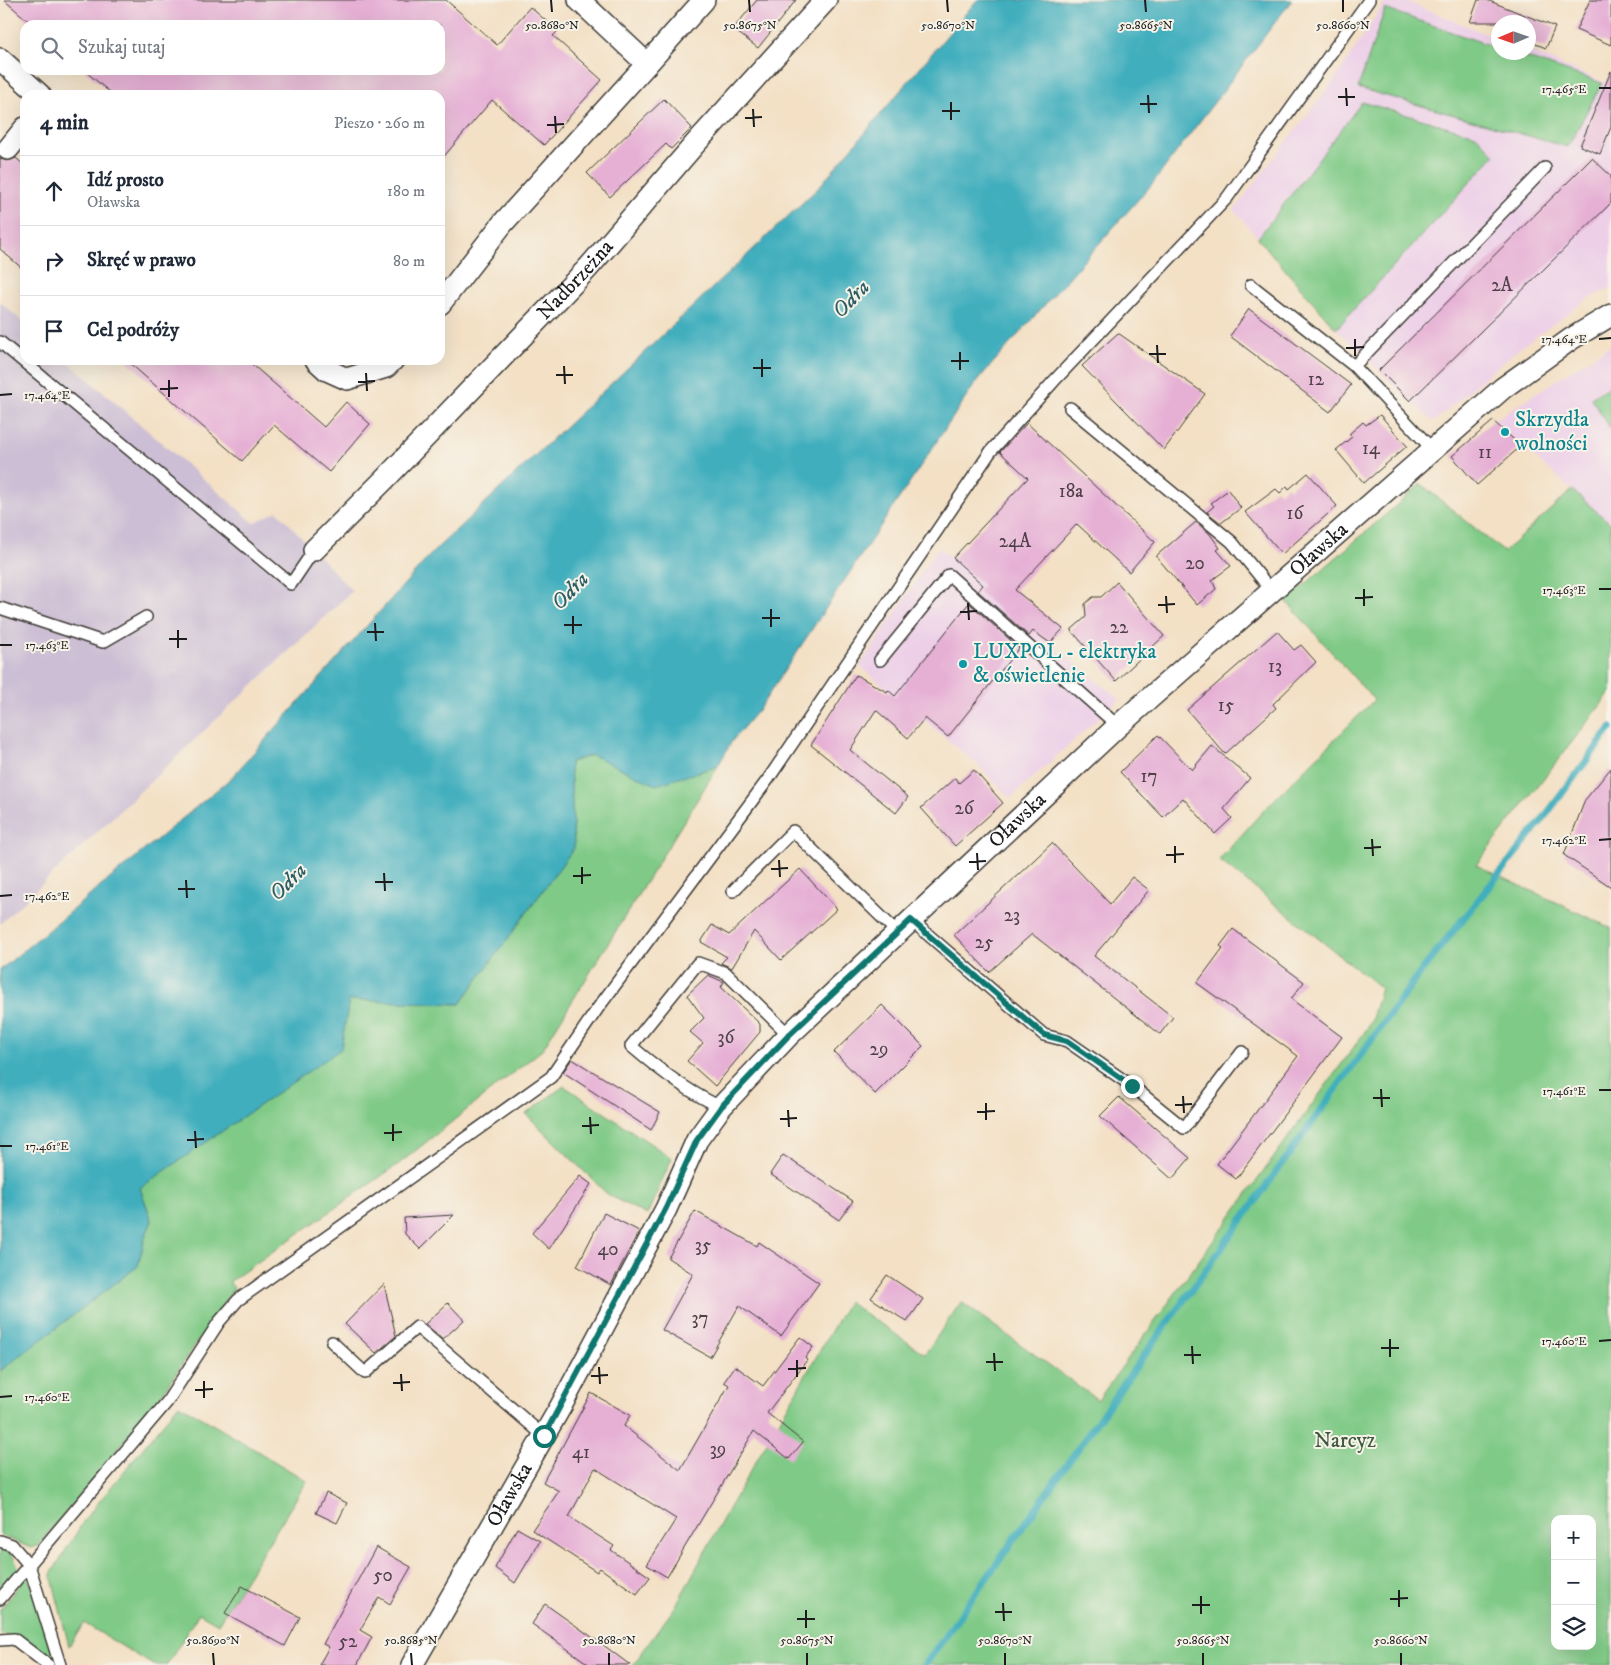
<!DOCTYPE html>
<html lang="pl">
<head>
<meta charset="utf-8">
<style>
	:root { --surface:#fff; --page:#f2f2f3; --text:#1f2937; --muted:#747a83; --line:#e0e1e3 }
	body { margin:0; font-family:"IM FELL DW Pica",serif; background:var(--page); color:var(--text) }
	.controls { position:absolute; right:15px; bottom:15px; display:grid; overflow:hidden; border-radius:10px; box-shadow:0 5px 20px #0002 }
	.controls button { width:45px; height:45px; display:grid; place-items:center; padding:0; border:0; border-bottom:1px solid var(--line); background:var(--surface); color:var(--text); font:25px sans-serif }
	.compass { position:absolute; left:1491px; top:15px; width:45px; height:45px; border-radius:50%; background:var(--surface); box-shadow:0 5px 20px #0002; rotate:268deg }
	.stop { position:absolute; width:15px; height:15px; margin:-11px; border:4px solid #0f766e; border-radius:50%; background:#fff }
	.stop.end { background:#0f766e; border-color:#fff; box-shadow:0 1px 5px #0008 }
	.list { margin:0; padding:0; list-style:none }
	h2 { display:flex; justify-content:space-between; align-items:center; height:65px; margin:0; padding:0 20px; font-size:21px }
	h2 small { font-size:16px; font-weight:400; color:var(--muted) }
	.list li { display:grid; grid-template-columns:32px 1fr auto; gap:15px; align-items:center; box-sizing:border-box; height:70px; padding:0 20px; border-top:1px solid var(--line) }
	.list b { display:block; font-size:19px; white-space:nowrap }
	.list p { margin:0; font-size:16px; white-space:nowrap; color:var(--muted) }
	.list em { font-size:16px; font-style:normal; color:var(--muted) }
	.icon { flex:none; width:28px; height:28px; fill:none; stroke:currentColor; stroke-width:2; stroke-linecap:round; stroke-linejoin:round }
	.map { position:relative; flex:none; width:1611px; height:1665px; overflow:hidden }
	.search { position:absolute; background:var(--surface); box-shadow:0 5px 20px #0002; left:20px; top:20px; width:425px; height:55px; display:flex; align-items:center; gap:12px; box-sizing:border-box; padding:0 18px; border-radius:15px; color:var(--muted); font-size:19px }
	.panel { position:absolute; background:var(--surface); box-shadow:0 5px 20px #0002; left:20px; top:90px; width:425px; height:275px; border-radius:15px }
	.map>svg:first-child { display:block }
	.built { fill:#edd0e8 }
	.industrial { fill:#ccbed4 }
	.green { fill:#80ca87; stroke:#4e7352; fill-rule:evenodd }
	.water { fill:#40aebd; stroke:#2e656c }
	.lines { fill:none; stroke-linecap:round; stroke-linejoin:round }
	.stream { stroke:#40aebd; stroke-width:7 }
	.building { fill:#e6b0d5 }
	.lane-casing { stroke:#3c3935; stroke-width:14 }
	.street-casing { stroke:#3c3935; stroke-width:24 }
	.lane { stroke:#fff; stroke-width:11 }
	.street { stroke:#fff; stroke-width:21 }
	.route { stroke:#0f766e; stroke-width:6 }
	.ticks { fill:none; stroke:#1c1c1c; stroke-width:2 }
	.culture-dot { fill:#0f9aa8; stroke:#f7f3e8; stroke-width:2 }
	.labels { text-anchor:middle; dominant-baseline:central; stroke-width:4; stroke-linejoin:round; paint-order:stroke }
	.number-label { font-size:19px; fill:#4e414a }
	.street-label { font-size:21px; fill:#1c1c1c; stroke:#f7f3e8 }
	.culture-label { font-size:21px; fill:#0d838f; stroke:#f7f3e8; text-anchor:start }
	.park-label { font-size:21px; fill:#3f5941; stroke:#f7f3e8 }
	.water-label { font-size:22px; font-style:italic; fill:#2c5e64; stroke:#f7f3e8 }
	.ticks-label { font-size:12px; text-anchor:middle; fill:#1c1c1c; stroke:#f7f3e8; stroke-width:4; stroke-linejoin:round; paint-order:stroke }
</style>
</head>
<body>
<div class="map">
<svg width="1611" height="1665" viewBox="0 0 1611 1665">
	<rect width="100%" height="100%" fill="#f7f3e8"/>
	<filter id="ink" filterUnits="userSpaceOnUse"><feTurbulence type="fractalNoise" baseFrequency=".02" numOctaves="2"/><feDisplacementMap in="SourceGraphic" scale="10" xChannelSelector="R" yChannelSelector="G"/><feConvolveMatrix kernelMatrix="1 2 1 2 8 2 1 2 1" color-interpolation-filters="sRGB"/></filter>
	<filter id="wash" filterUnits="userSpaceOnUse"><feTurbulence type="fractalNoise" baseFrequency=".0096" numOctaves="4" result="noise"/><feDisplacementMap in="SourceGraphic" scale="20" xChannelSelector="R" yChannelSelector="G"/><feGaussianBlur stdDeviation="1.12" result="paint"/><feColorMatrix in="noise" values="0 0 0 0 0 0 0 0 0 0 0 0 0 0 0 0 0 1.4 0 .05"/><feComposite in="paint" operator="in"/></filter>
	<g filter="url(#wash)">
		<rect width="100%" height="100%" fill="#f3e0c5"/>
		<path class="built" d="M1386 0H1403L1498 39V52L1529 51 1606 83 1611 71V288L1589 298 1517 350 1433 422 1336 329 1234 210 1338 75Z
			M1611 345V524L1493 421Z
			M938 548 953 558 1003 603 1001 606 1120 699 1010 798 980 767 860 666Z"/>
		<path class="industrial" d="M0 302 25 324V360H66L254 523 277 511 352 591 0 924Z"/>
		<path class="green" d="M1385 9 1498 48V52L1513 53 1602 83 1568 147 1358 88Z
			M1362 102 1476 135 1495 155 1336 329 1258 238Z
			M1611 385V429L1591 398Z
			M1421 484 1504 552 1572 490 1611 524V692L1476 865 1611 928V1665H633L675 1607 730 1506 848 1302 925 1354 961 1302 1098 1400 1364 1033 1371 1022 1381 988 1219 860 1263 811 1374 700 1286 601ZM1555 1519H1592V1646H1555Z
			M592 755 656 784 718 766 542 1050 400 1163 229 1282 234 1288 157 1401 38 1546 31 1548 0 1535V1371L138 1266 145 1237 152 1221 140 1188 340 1049 349 1000 460 1004 574 848 570 762Z
			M564 1086 672 1158 647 1215 608 1195 526 1114Z
			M179 1404 307 1481 218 1624 199 1613 167 1665H153L84 1623 69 1646 51 1574 85 1519Z
			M0 1547 12 1555 19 1568 0 1592Z
			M28 1574 57 1665 23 1640 0 1634V1610Z"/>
		<path class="water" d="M977 0H1292L1153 183 977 381 759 709 732 741 718 766 656 785 592 755 570 762 574 848 460 1004 349 1000 341 1049 140 1188 152 1221 145 1237 138 1266 0 1371V970L231 778 433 552 818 188Z"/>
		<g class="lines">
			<path class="stream" d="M925 1665 1135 1368 1422 970 1540 823 1611 728"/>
		</g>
		<g id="blocks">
			<path class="building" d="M4 0H446L497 45 530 7 558 31 553 36 602 80 544 145 492 100 440 161V95H113L84 70H440V25H33Z
				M757 0H796L758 48 733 29Z
				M1478 0H1487L1555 27 1546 48 1528 41V22H1470Z
				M1590 0H1611V45L1576 30Z
				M1611 71V127L1600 154 1580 146Z
				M664 99 692 128 671 149 666 144 610 197 587 173Z
				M16 158 25 166V271L0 249V159L7 161Z
				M1592 158 1611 176V203L1410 401 1379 370Z
				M1249 309 1351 385 1330 412 1230 336Z
				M1118 333 1205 394 1164 450 1082 366Z
				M126 360H247L324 427 346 402 370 424 329 472 274 425 242 461Z
				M1380 415 1407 446 1364 483 1336 450 1352 437 1349 434 1363 422 1366 425Z
				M1493 421 1521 446 1477 485 1452 456Z
				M1027 423 1155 542 1129 572 1077 524 1015 590 1063 629 1050 643 1033 631 1029 636 978 591 983 585 953 558 1028 478 1000 452Z
				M1308 473 1337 506 1282 554 1245 512 1276 489 1280 493 1287 486 1289 489Z
				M1228 490 1241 508 1221 523 1207 512 1214 506 1211 503Z
				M1196 522 1209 533 1220 548 1217 550 1231 566 1212 580 1216 589 1197 605 1156 556Z
				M1117 582 1164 636 1116 681 1071 630 1086 617 1085 604 1093 597H1101Z
				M969 603 1019 648 948 737 925 718 908 738 876 710 850 750 908 797 896 813 811 745 856 675 887 692 888 690 895 696Z
				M1277 631 1294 650 1301 645 1316 662 1273 704 1276 708 1225 754 1187 710Z
				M1158 735 1192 770 1212 746 1250 778 1224 809 1232 818 1215 834 1183 798 1163 817 1120 772Z
				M1611 768V887L1564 855 1585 800Z
				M974 770 1003 803 955 846 921 808 955 778 959 783Z
				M1052 843 1110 904 1132 877 1149 890 1094 956 1173 1017 1160 1034 1032 934 989 972 954 935Z
				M800 869 837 909 781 960 754 931 732 968 721 963 727 957 701 942 712 925 729 935Z
				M1233 929 1304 982 1291 999 1342 1037 1236 1179 1217 1164 1298 1056 1197 983 1223 948 1220 946Z
				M708 975 724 982 721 987 760 1024V1032L715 1086 687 1061 703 1043 690 1032 704 1018 687 995Z
				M882 1005 923 1046 875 1094 834 1052Z
				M572 1059 660 1112 651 1130 563 1072Z
				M1119 1097 1190 1158 1172 1179 1100 1116Z
				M783 1155 853 1201 839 1220 770 1174Z
				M580 1176 591 1184 549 1249 532 1233Z
				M695 1211 757 1246 759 1242 819 1283 781 1336 739 1306 710 1357 662 1330 693 1274 668 1258Z
				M604 1213 639 1231 611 1285 577 1266Z
				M454 1215 420 1249 405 1234 404 1218Z
				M887 1275 923 1299 907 1322 871 1298Z
				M384 1284 396 1336 376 1353 345 1324Z
				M448 1303 464 1320 443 1339 425 1324Z
				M800 1337 813 1347 805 1358 807 1360 767 1413 803 1442 789 1459 754 1431 667 1577 647 1565 676 1519 595 1468 569 1517 614 1546 611 1550 650 1577 637 1594 600 1568 597 1572 532 1530 559 1491 543 1482 591 1393 630 1415 624 1426 680 1470 729 1385 724 1382 735 1366 763 1386Z
				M326 1493 347 1503 337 1523 316 1513Z
				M517 1528 540 1541 515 1583 495 1568Z
				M376 1547 411 1567 390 1604 379 1597 360 1630 372 1637 357 1665H319L329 1647 323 1644Z
				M242 1586 300 1617 285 1646 225 1613Z
				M545 1604 606 1647 630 1665H590L532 1624Z"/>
		</g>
	</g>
	<g filter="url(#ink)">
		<use href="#blocks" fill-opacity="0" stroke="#3c3935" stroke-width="1"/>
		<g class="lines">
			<defs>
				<path id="lane" d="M1251 285 1354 366
					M0 342 291 584 314 550
					M1070 408 1232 542 1271 590
					M1432 449 1354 366 1545 168
					M0 608 103 642 146 617
					M880 660 949 575 1118 726
					M733 891 793 831 898 933
					M911 920 1044 1035 1067 1041 1132 1086 1184 1128 1242 1052
					M721 1107C689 1093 658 1069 631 1046L698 963 726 973 789 1035
					M332 1342 365 1373 417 1327 544 1436
					M0 1541 12 1545 29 1565 60 1665
					M0 1599 167 1402 219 1322 238 1300 551 1077 598 1008 769 778 991 451 1054 381 1227 198 1369 0
					M0 1640 14 1639 48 1665"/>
				<g id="street">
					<path d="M579 0 647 64 704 0"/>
					<path d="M0 59 40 95"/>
					<path d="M8 149 25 128"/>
					<path d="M440 304 503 223 647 64"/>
					<path d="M316 360 327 370 347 379 386 367 393 360"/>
					<path id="s1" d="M314 550 385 479 588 268 695 144 826 0"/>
					<path id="s2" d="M412 1665 561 1406 666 1209 697 1140 721 1107 789 1035 1118 726 1503 388 1571 339 1611 315"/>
				</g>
			</defs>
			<use href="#lane" class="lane-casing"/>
			<use href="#street" class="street-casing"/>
			<use href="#lane" class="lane"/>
			<use href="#street" class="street"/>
		</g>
	</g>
	<g class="lines" filter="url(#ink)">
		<path class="route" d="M544 1436 666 1208 697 1140 721 1107 789 1035 911 920 1044 1035 1067 1041 1132 1086"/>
	</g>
	<path class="ticks" d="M551 0 552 12M749 0 750 12M947 0 948 12M1145 0 1146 12M1343 0V12M1346 88 1347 106M1599 88H1611M1148 95 1149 113M1338 97H1355M951 102V120M1140 104H1157M753 109 754 127M942 111H960M555 116 556 133M745 118 762 117M547 125 564 124M1355 339V356M1599 339 1611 338M1157 345 1158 363M1346 348 1364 347M960 352V370M1149 354H1166M762 359V377M951 361H969M564 366 565 384M753 368H771M366 373 367 391M556 375H573M169 380V397M358 382 375 381M160 389 178 388M0 395 12 394M1364 589V606M1599 589H1611M1166 596 1167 613M1355 598 1373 597M968 603 969 620M1158 605 1175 604M771 609V627M960 612 977 611M573 616V634M762 618H780M375 623 376 641M564 625H582M178 630V648M367 632H384M169 639H187M0 645H12M1372 839 1373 856M1599 840 1611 839M1175 846V863M1364 848 1381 847M977 853 978 870M1166 855 1184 854M779 860 780 877M969 862 986 861M582 867V884M771 869 788 868M384 873 385 891M573 876 591 875M186 880 187 898M375 882H393M178 889H195M0 896 12 895M1381 1089 1382 1107M1599 1090H1611M1183 1096 1184 1113M1373 1098H1390M986 1103V1120M1175 1105 1192 1104M788 1110 789 1127M977 1112 995 1111M590 1117 591 1134M780 1119 797 1118M393 1124V1141M582 1126 599 1125M195 1131 196 1148M384 1133 402 1132M187 1140 204 1139M0 1146H12M1390 1339V1357M1599 1341 1611 1340M1192 1346 1193 1364M1381 1348H1399M994 1353 995 1371M1184 1355H1201M797 1360V1377M986 1362H1003M599 1367 600 1384M788 1369 806 1368M401 1374 402 1391M591 1376 608 1375M204 1381V1398M393 1383 410 1382M195 1390 213 1389M0 1397 12 1396M1399 1590V1607M1201 1596V1614M1390 1599 1408 1598M1003 1603 1004 1621M1192 1605H1210M806 1610V1628M995 1612H1012M797 1619H815M213 1653 214 1665M411 1653 412 1665M609 1653V1665M807 1653V1665M1005 1653V1665M1203 1653V1665M1401 1653V1665"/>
	<g class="culture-dot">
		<circle cx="1505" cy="432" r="5"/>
		<circle cx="963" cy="664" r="5"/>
	</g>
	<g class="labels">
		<g class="number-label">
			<text x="1502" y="285">2A</text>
			<text x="1316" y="379">12</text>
			<text x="1371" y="448">14</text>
			<text x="1485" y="452">11</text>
			<text x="1071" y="491">18a</text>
			<text x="1295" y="513">16</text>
			<text x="1015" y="541">24A</text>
			<text x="1195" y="563">20</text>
			<text x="1119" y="627">22</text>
			<text x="1275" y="666">13</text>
			<text x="1226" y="705">15</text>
			<text x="1149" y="776">17</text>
			<text x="964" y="808">26</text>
			<text x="1012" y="915">23</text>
			<text x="984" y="942">25</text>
			<text x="726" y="1037">36</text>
			<text x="879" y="1049">29</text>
			<text x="703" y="1245">35</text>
			<text x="608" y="1249">40</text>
			<text x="700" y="1318">37</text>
			<text x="718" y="1449">39</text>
			<text x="581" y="1452">41</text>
			<text x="383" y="1575">50</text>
			<text x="348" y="1641">52</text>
		</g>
		<g class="street-label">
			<text stroke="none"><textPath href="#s1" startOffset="376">Nadbrzeżna</textPath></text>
			<text stroke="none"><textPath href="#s2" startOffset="1456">Oławska</textPath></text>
			<text stroke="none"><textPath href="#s2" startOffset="1051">Oławska</textPath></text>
			<text stroke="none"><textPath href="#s2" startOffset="196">Oławska</textPath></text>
		</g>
		<g class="culture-label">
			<text x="1515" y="420">Skrzydła<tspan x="1515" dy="24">wolności</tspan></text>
			<text x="973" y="652">LUXPOL - elektryka<tspan x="973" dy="24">&amp; oświetlenie</tspan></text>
		</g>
		<g class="park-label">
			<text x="1345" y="1441">Narcyz</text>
		</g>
		<g class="water-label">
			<text transform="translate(851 299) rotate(-46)">Odra</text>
			<text transform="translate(570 591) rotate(-46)">Odra</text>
			<text transform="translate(288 882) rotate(-45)">Odra</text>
		</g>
	</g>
	<g class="ticks-label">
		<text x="552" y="29">50.8680°N</text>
		<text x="750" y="29">50.8675°N</text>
		<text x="948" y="29">50.8670°N</text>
		<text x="1146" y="29">50.8665°N</text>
		<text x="1343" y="29">50.8660°N</text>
		<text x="1564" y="93">17.465°E</text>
		<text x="1564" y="343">17.464°E</text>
		<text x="47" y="399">17.464°E</text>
		<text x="1564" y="594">17.463°E</text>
		<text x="47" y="649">17.463°E</text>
		<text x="1564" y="844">17.462°E</text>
		<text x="47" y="900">17.462°E</text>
		<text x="1564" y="1095">17.461°E</text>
		<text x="47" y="1150">17.461°E</text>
		<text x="1564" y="1345">17.460°E</text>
		<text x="47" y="1401">17.460°E</text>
		<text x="213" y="1644">50.8690°N</text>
		<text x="411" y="1644">50.8685°N</text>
		<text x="609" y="1644">50.8680°N</text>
		<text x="807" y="1644">50.8675°N</text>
		<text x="1005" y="1644">50.8670°N</text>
		<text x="1203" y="1644">50.8665°N</text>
		<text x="1401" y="1644">50.8660°N</text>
	</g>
</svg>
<div class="controls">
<button>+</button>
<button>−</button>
<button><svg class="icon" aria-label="layers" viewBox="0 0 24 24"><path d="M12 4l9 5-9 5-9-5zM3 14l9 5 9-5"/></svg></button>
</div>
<svg class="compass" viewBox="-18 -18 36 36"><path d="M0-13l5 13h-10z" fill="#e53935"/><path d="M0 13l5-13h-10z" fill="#747a83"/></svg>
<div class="stop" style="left:544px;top:1436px"></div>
<div class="stop end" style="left:1132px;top:1086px"></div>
<div class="search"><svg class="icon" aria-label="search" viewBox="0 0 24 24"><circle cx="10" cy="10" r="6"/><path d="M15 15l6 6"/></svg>Szukaj tutaj</div>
<section class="panel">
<h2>4 min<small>Pieszo · 260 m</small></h2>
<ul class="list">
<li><svg class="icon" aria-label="ahead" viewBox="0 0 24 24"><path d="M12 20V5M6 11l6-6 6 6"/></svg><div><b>Idź prosto</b><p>Oławska</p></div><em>180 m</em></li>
<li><svg class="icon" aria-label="right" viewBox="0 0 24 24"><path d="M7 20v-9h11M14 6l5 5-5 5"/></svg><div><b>Skręć w prawo</b></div><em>80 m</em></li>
<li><svg class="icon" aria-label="arrive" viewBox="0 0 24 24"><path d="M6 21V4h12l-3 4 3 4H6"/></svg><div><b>Cel podróży</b></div></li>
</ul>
</section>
</div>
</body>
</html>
